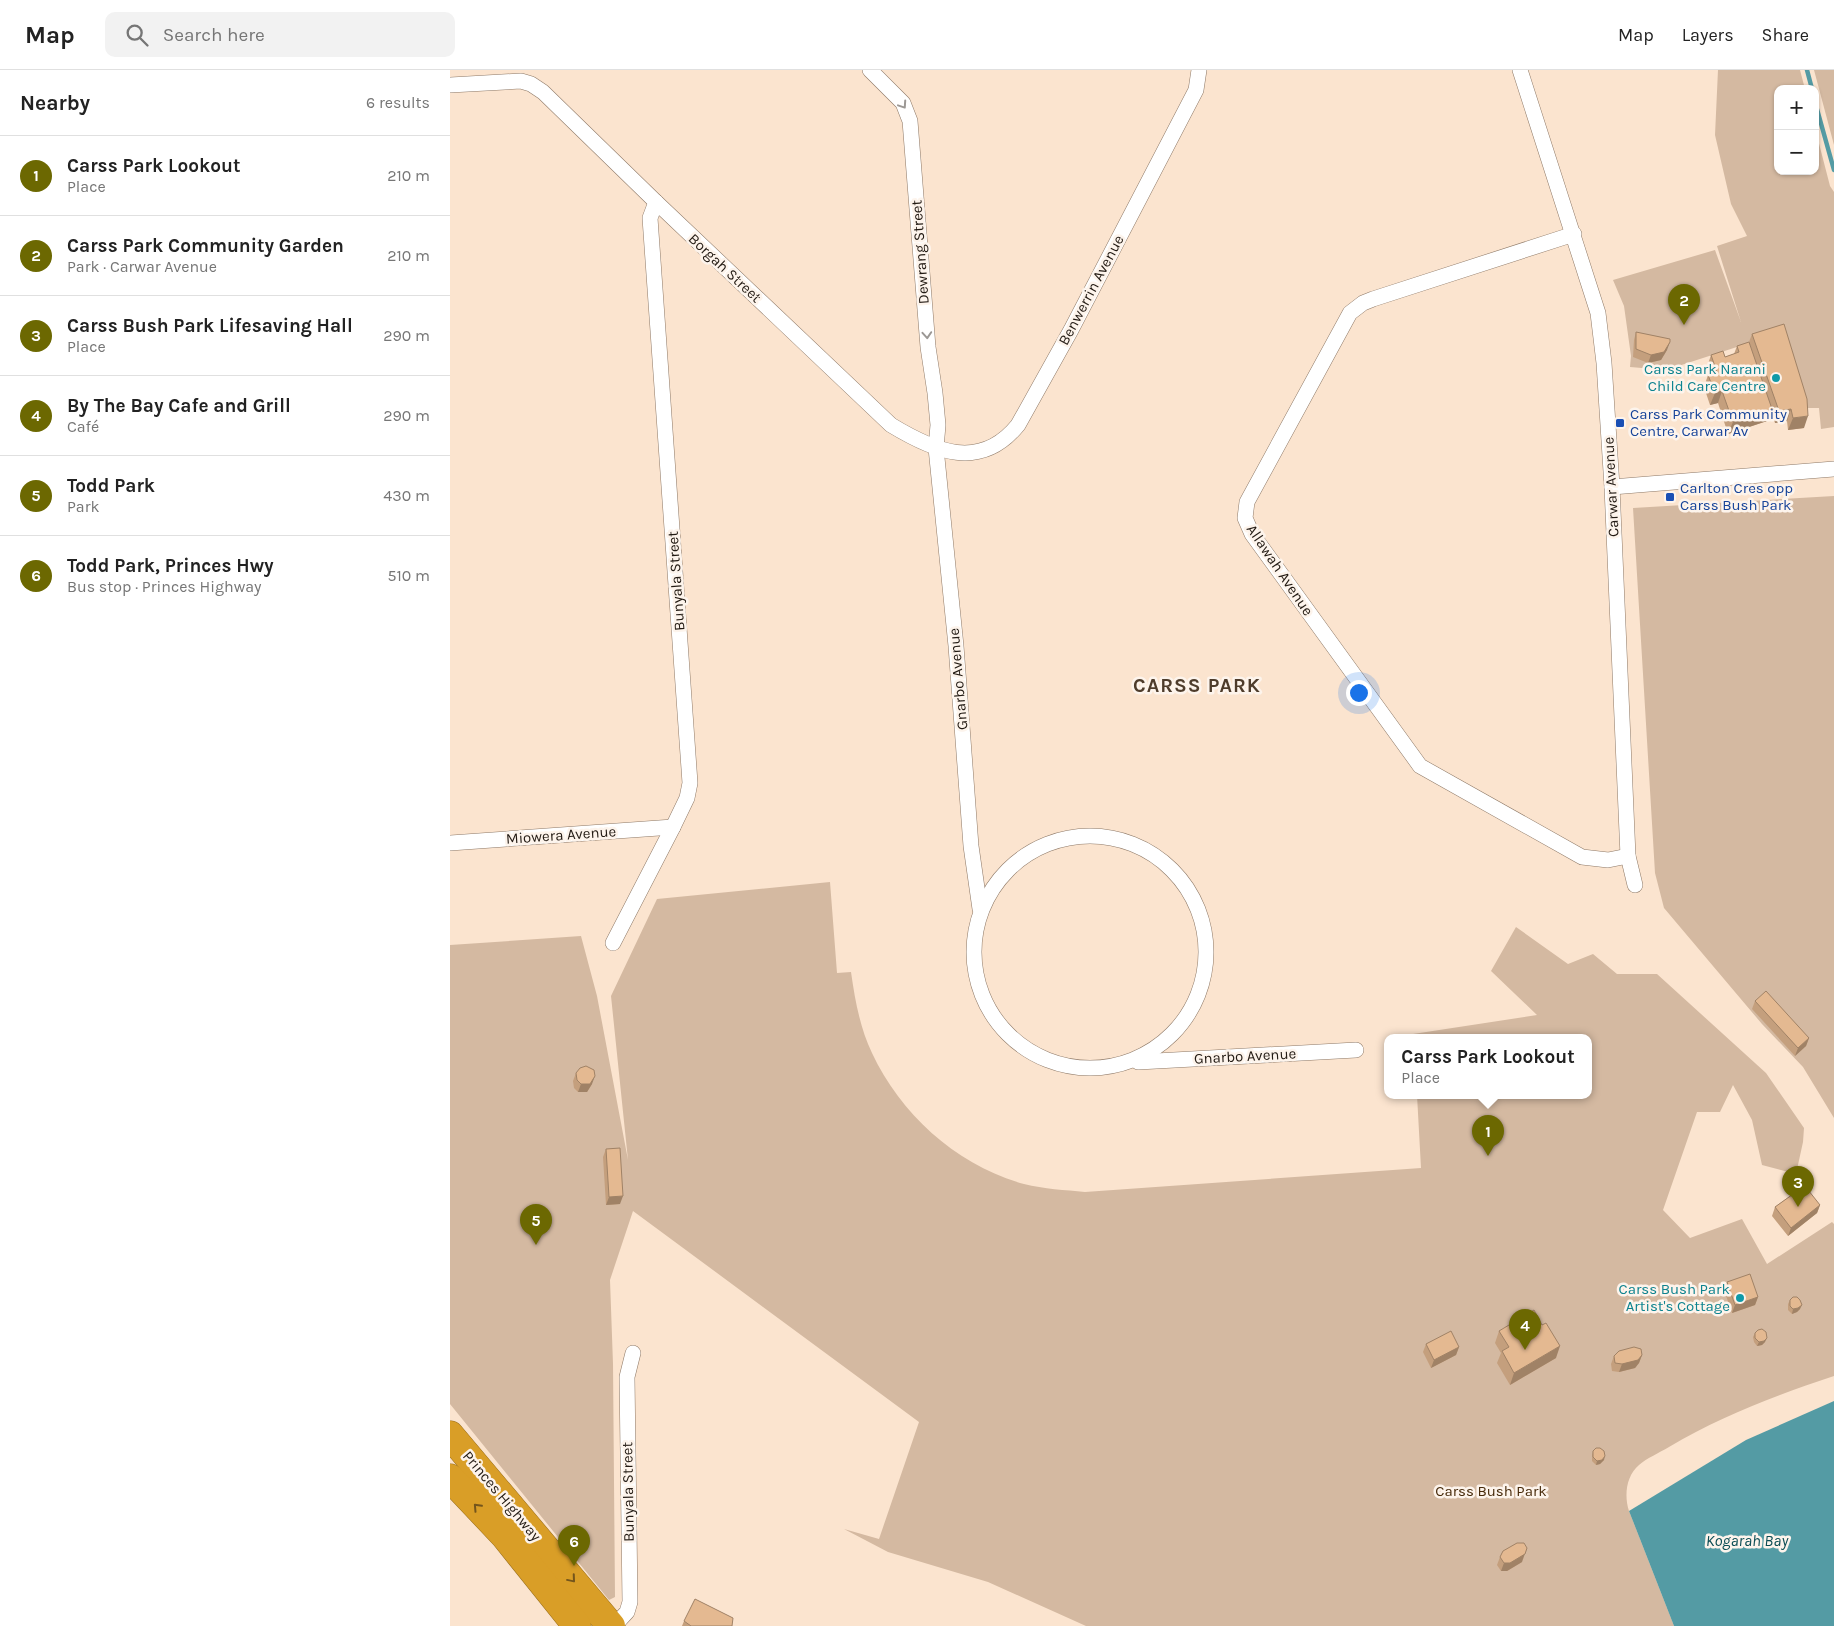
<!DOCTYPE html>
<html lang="en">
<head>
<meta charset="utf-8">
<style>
  body { margin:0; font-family:Karla,sans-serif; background:#f2f2f2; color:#222 }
  .controls { position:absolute; right:15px; top:15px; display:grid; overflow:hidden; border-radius:10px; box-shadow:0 1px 4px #0004 }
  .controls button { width:45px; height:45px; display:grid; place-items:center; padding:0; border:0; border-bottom:1px solid #e0e0e0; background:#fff; color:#222; font:25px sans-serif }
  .you { position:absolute; left:908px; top:622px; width:18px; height:18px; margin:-12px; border:4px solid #fff; border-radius:50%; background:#1a73e8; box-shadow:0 0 0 8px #1a73e833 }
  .badge { display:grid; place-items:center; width:32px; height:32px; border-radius:50%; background:#6c6801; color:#fff; font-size:16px; font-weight:700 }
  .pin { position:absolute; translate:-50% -41px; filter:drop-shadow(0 1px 2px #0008) }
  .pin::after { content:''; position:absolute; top:26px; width:18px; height:15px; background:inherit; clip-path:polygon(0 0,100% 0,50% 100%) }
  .popup { position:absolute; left:934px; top:964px; width:208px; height:65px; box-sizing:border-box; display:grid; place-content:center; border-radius:10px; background:#fff; filter:drop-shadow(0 1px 4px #0005); font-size:16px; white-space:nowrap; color:#767676 }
  .popup b { font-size:19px; color:#222 }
  .popup::after { content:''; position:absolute; left:50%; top:100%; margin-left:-10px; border:10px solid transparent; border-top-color:#fff }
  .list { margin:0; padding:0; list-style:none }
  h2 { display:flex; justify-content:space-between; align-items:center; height:65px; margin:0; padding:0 20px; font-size:21px }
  h2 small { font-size:16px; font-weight:400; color:#767676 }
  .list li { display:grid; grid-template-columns:32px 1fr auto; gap:15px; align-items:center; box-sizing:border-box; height:80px; padding:0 20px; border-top:1px solid #e0e0e0 }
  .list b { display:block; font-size:19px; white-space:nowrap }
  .list p { margin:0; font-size:16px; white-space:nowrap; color:#767676 }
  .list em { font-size:16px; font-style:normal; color:#767676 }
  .icon { flex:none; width:28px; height:28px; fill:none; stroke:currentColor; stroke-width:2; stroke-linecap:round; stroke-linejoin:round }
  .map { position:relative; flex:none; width:1384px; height:1556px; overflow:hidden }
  header { display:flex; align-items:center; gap:30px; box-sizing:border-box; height:70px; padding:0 25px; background:#fff; border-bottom:1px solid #e0e0e0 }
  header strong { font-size:24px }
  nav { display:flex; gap:28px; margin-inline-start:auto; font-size:18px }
  .search { width:350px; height:45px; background:#f2f2f2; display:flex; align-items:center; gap:12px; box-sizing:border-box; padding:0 18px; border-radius:10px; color:#767676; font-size:19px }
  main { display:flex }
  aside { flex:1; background:#fff }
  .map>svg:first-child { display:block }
</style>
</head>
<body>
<header>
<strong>Map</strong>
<div class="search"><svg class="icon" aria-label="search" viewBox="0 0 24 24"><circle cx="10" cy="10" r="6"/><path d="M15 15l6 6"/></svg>Search here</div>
<nav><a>Map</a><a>Layers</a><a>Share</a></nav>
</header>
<main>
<aside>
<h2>Nearby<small>6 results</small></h2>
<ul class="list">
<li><span class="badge">1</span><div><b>Carss Park Lookout</b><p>Place</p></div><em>210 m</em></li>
<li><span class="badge">2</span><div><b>Carss Park Community Garden</b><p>Park · Carwar Avenue</p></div><em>210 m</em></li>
<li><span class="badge">3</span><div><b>Carss Bush Park Lifesaving Hall</b><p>Place</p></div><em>290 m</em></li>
<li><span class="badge">4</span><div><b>By The Bay Cafe and Grill</b><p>Café</p></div><em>290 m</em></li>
<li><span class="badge">5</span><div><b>Todd Park</b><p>Park</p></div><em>430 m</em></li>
<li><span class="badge">6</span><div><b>Todd Park, Princes Hwy</b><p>Bus stop · Princes Highway</p></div><em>510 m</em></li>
</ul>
</aside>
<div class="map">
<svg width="1384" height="1556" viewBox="0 0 1384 1556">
  <rect width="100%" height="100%" fill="#fbe4cf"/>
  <!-- green -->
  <g fill="#d4b9a1">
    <polygon points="1268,0 1350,0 1355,19 1328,19 1328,101 1365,101 1365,58 1380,116 1384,122 1384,357 1371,359 1369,338 1357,338 1333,262 1216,300 1180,297 1181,286 1174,236 1163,210 1265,180 1291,252 1267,176 1297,166 1281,134 1265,65"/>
    <polygon points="1364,0 1384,0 1384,75"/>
    <polygon points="1384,426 1384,1048 1353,997 1312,954 1214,838 1205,803 1183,438"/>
    <path d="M380,812L387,903L401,902C405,930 410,958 422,983C451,1045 508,1096 574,1114C594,1119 615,1120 635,1122L971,1098L967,1025H1138V967H963V964L1087,945L1041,901L1066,857L1118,894L1143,884L1167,904H1207L1316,1003L1354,1058L1353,1072L1346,1104L1312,1095L1302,1050L1283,1015L1270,1042H1247L1213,1140L1240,1168L1292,1149L1317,1194L1382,1152L1384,1154V1306C1327,1325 1271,1346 1219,1377C1209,1383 1197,1388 1189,1395C1176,1406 1174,1426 1179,1441L1224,1556H636L538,1512L438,1482L394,1459L429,1469L469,1352L183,1141L160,1210L163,1294L165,1527L159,1530L0,1334V875L131,866L147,926L178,1090L161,926L207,829Z"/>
  </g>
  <!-- water -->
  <polygon fill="#549ba4" points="1384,1331 1384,1556 1224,1556 1179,1441 1296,1370"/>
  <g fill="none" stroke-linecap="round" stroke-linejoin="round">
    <!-- stream -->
    <g stroke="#549ba4" stroke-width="4.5">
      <polyline points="1357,0 1362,19"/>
      <polyline points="1365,32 1384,100"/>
    </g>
    <defs>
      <g id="street">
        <polyline points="420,0 453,33 460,51 478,277 485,323 488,355 486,378 506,576 521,776 530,839"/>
        <polyline points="1070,0 1148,243 1154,293 1162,417 1178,786 1185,815"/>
        <path d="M0,15L71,11L81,14L93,22L206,132L441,355C484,381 530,402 568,355L621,260L746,20L749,0"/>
        <polyline points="1124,164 923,229 913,233 900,243 797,432 795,448 802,464 970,696 1132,787 1158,790 1178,786"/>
        <polyline points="1162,417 1384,399"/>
        <circle cx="640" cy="882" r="116"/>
        <polyline points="0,773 223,757"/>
        <polyline points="163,873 223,757 237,728 240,713 200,148 206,132"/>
        <polyline points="688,992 906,980"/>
        <polyline points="164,1556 177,1542 180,1532 177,1307 183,1283"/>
      </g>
      <g id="highway">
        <polyline points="0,1365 161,1556"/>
        <polyline points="0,1408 54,1465 127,1556"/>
      </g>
    </defs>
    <!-- street casing -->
    <use href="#street" stroke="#8e7967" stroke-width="16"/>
    <!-- highway casing -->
    <use href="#highway" stroke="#997020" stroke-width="29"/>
    <!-- street -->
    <use href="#street" stroke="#fff" stroke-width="15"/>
    <!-- highway -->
    <use href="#highway" stroke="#d99e27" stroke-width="28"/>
  </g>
  <!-- wall -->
  <g fill="#c49f7d">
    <polygon points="1186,262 1217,280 1211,290 1198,293 1183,287 1184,270"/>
    <polygon points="1302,264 1354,358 1338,360 1337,351 1325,353 1321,342 1317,351 1278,364 1268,333 1260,335 1254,317 1258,305 1259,304 1257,297 1261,285 1275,287 1284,284 1287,276 1299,272"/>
    <polygon points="1305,931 1359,968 1356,976 1345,986 1302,939"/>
    <polygon points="126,1003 142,1014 137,1022 128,1022 124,1018 123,1011"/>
    <polygon points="156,1079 170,1134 156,1135 153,1087"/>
    <polygon points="1343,1117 1370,1135 1367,1143 1338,1166 1322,1146 1325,1137 1340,1126 1340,1125"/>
    <polygon points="1277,1212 1308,1227 1305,1235 1282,1243 1274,1220"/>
    <polygon points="1340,1230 1350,1239 1347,1242 1342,1244 1338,1240 1338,1234"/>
    <polygon points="1049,1261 1106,1288 1060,1315 1047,1293 1051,1283 1045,1273"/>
    <polygon points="1305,1263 1315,1272 1312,1275 1307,1276 1304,1272 1303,1267"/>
    <polygon points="976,1274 1009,1277 1006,1285 981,1298 973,1282"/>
    <polygon points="1192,1285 1189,1293 1185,1298 1169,1302 1162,1301 1161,1294 1164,1286"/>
    <polygon points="1143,1381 1154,1390 1150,1394 1146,1395 1142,1391 1142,1385"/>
    <polygon points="1050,1487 1072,1492 1057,1501 1051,1501 1047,1495"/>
    <polygon points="234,1551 282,1556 232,1556"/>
  </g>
  <!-- shaded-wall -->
  <g fill="#a08266">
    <polygon points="1220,272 1217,280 1211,290 1198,293 1201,285"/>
    <polygon points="1272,321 1268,333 1260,335 1265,323"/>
    <polygon points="1322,339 1317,351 1278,364 1283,352"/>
    <polygon points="1341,339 1337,351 1325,353 1329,341"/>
    <polygon points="1358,346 1354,358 1338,360 1343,348"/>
    <polygon points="1359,968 1356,976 1345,986 1348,978"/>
    <polygon points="145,1006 142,1014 137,1022 128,1022 131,1014"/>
    <polygon points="173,1126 170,1134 156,1135 159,1127"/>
    <polygon points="1370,1135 1367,1143 1338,1166 1341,1158"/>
    <polygon points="1308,1227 1305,1235 1282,1243 1285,1235"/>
    <polygon points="1352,1235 1350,1239 1347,1242 1342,1244 1343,1239"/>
    <polygon points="1317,1268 1315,1272 1312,1275 1307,1276 1309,1272"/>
    <polygon points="1110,1276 1106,1288 1060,1315 1064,1303"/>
    <polygon points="1009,1277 1006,1285 981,1298 984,1290"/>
    <polygon points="1192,1285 1189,1293 1185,1298 1169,1302 1172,1294"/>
    <polygon points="1155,1386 1154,1390 1150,1394 1146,1395 1147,1391"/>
    <polygon points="1077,1478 1072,1492 1057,1501 1051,1501 1054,1493"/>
  </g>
  <!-- building -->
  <g fill="#e4b991" stroke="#a08266">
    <polygon points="1334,254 1357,329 1358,346 1343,348 1341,339 1329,341 1302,264"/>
    <polygon points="1186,262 1220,269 1220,272 1214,282 1201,285 1186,279"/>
    <polygon points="1299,272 1322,339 1283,352 1272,321 1265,323 1258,305 1267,302 1261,285 1273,281 1275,287 1289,282 1287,276"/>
    <polygon points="1316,921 1359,968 1348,978 1305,931"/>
    <polygon points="136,996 144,1000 145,1006 140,1014 131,1014 127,1010 126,1003 130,998"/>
    <polygon points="170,1078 173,1126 159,1127 156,1079"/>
    <polygon points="1351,1111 1370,1135 1341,1158 1325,1137 1346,1122 1343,1117"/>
    <polygon points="1300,1204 1308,1227 1285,1235 1277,1212"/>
    <polygon points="1343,1227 1347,1227 1350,1230 1352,1235 1348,1238 1343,1239 1340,1236 1340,1230"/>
    <polygon points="1084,1240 1092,1255 1096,1253 1110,1276 1064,1303 1052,1281 1059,1277 1049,1261"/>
    <polygon points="1312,1259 1316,1262 1317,1268 1314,1271 1309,1272 1305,1268 1305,1263 1308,1260"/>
    <polygon points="1001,1261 1009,1277 984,1290 976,1274"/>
    <polygon points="1184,1277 1191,1279 1192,1285 1188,1290 1172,1294 1165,1293 1164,1286 1169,1281"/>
    <polygon points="1146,1378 1150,1378 1154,1381 1155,1386 1152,1390 1147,1391 1143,1387 1143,1381"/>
    <polygon points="1067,1473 1074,1473 1077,1478 1075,1484 1060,1493 1054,1493 1050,1487 1053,1481"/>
    <polygon points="245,1529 283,1548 282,1556 241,1556 234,1551"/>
  </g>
  <!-- one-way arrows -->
  <defs><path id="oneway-chevron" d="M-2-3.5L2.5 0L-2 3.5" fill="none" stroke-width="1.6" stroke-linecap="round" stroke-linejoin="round" transform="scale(1.25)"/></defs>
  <g stroke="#9c9895">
    <use href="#oneway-chevron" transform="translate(453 35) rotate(56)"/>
    <use href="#oneway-chevron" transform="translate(477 265) rotate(86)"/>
  </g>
  <g stroke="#74551c">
    <use href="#oneway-chevron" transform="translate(27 1437) rotate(-133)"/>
    <use href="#oneway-chevron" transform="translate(122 1509) rotate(50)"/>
  </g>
  <!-- markers -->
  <g fill="#0f9aa8" stroke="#fdf4ec" stroke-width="2">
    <circle cx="1326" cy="308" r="5"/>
    <circle cx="1290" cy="1228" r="5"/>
  </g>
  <g fill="#1a4fb4" stroke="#fdf4ec" stroke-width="2">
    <rect x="1165" y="348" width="10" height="10" rx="2.5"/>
    <rect x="1215" y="422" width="10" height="10" rx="2.5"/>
  </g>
  <g text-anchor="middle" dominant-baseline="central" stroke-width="5" stroke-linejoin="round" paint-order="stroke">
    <!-- street labels -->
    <g font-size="15" fill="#221a13" stroke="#fdf4ec">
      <text transform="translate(470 182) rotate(-94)">Dewrang Street</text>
      <text transform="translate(275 198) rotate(43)">Borgah Street</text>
      <text transform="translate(641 220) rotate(-62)">Benwerrin Avenue</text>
      <text transform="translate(1161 417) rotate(-93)">Carwar Avenue</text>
      <text transform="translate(830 500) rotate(56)">Allawah Avenue</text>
      <text transform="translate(226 511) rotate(-94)">Bunyala Street</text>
      <text transform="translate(508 609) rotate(-95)">Gnarbo Avenue</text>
      <text transform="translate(111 765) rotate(-4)">Miowera Avenue</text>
      <text transform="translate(795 986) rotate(-3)">Gnarbo Avenue</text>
      <text transform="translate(178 1422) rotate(-91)">Bunyala Street</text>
      <text transform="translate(52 1426) rotate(50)">Princes Highway</text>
    </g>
    <!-- culture labels -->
    <g font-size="15" fill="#0d838f" stroke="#fdf4ec" text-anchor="end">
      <text x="1316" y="299">Carss Park Narani<tspan x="1316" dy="17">Child Care Centre</tspan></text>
      <text x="1280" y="1219">Carss Bush Park<tspan x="1280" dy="17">Artist's Cottage</tspan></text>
    </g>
    <!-- transit labels -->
    <g font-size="15" fill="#164399" stroke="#fdf4ec" text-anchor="start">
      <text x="1180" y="344">Carss Park Community<tspan x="1180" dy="17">Centre, Carwar Av</tspan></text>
      <text x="1230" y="418">Carlton Cres opp<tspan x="1230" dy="17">Carss Bush Park</tspan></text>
    </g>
    <!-- park labels -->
    <g font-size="15" fill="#472a0a" stroke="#fdf4ec">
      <text x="1041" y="1421">Carss Bush Park</text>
    </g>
    <!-- water labels -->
    <g font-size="16" font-style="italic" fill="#0c4d55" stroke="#fdf4ec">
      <text x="1297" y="1470">Kogarah Bay</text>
    </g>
    <!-- district labels -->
    <g font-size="20" font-weight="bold" letter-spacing="1" fill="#4e3c2b" stroke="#fdf4ec">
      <text x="747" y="615">CARSS PARK</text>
    </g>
  </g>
</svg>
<div class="controls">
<button>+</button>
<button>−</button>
</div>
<div class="you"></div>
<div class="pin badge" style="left:1038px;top:1086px">1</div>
<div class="popup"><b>Carss Park Lookout</b>Place</div>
<div class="pin badge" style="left:1234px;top:255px">2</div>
<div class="pin badge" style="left:1348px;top:1137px">3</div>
<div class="pin badge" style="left:1075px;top:1280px">4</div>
<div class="pin badge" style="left:86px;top:1175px">5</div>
<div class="pin badge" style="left:124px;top:1496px">6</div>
</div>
</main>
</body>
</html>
